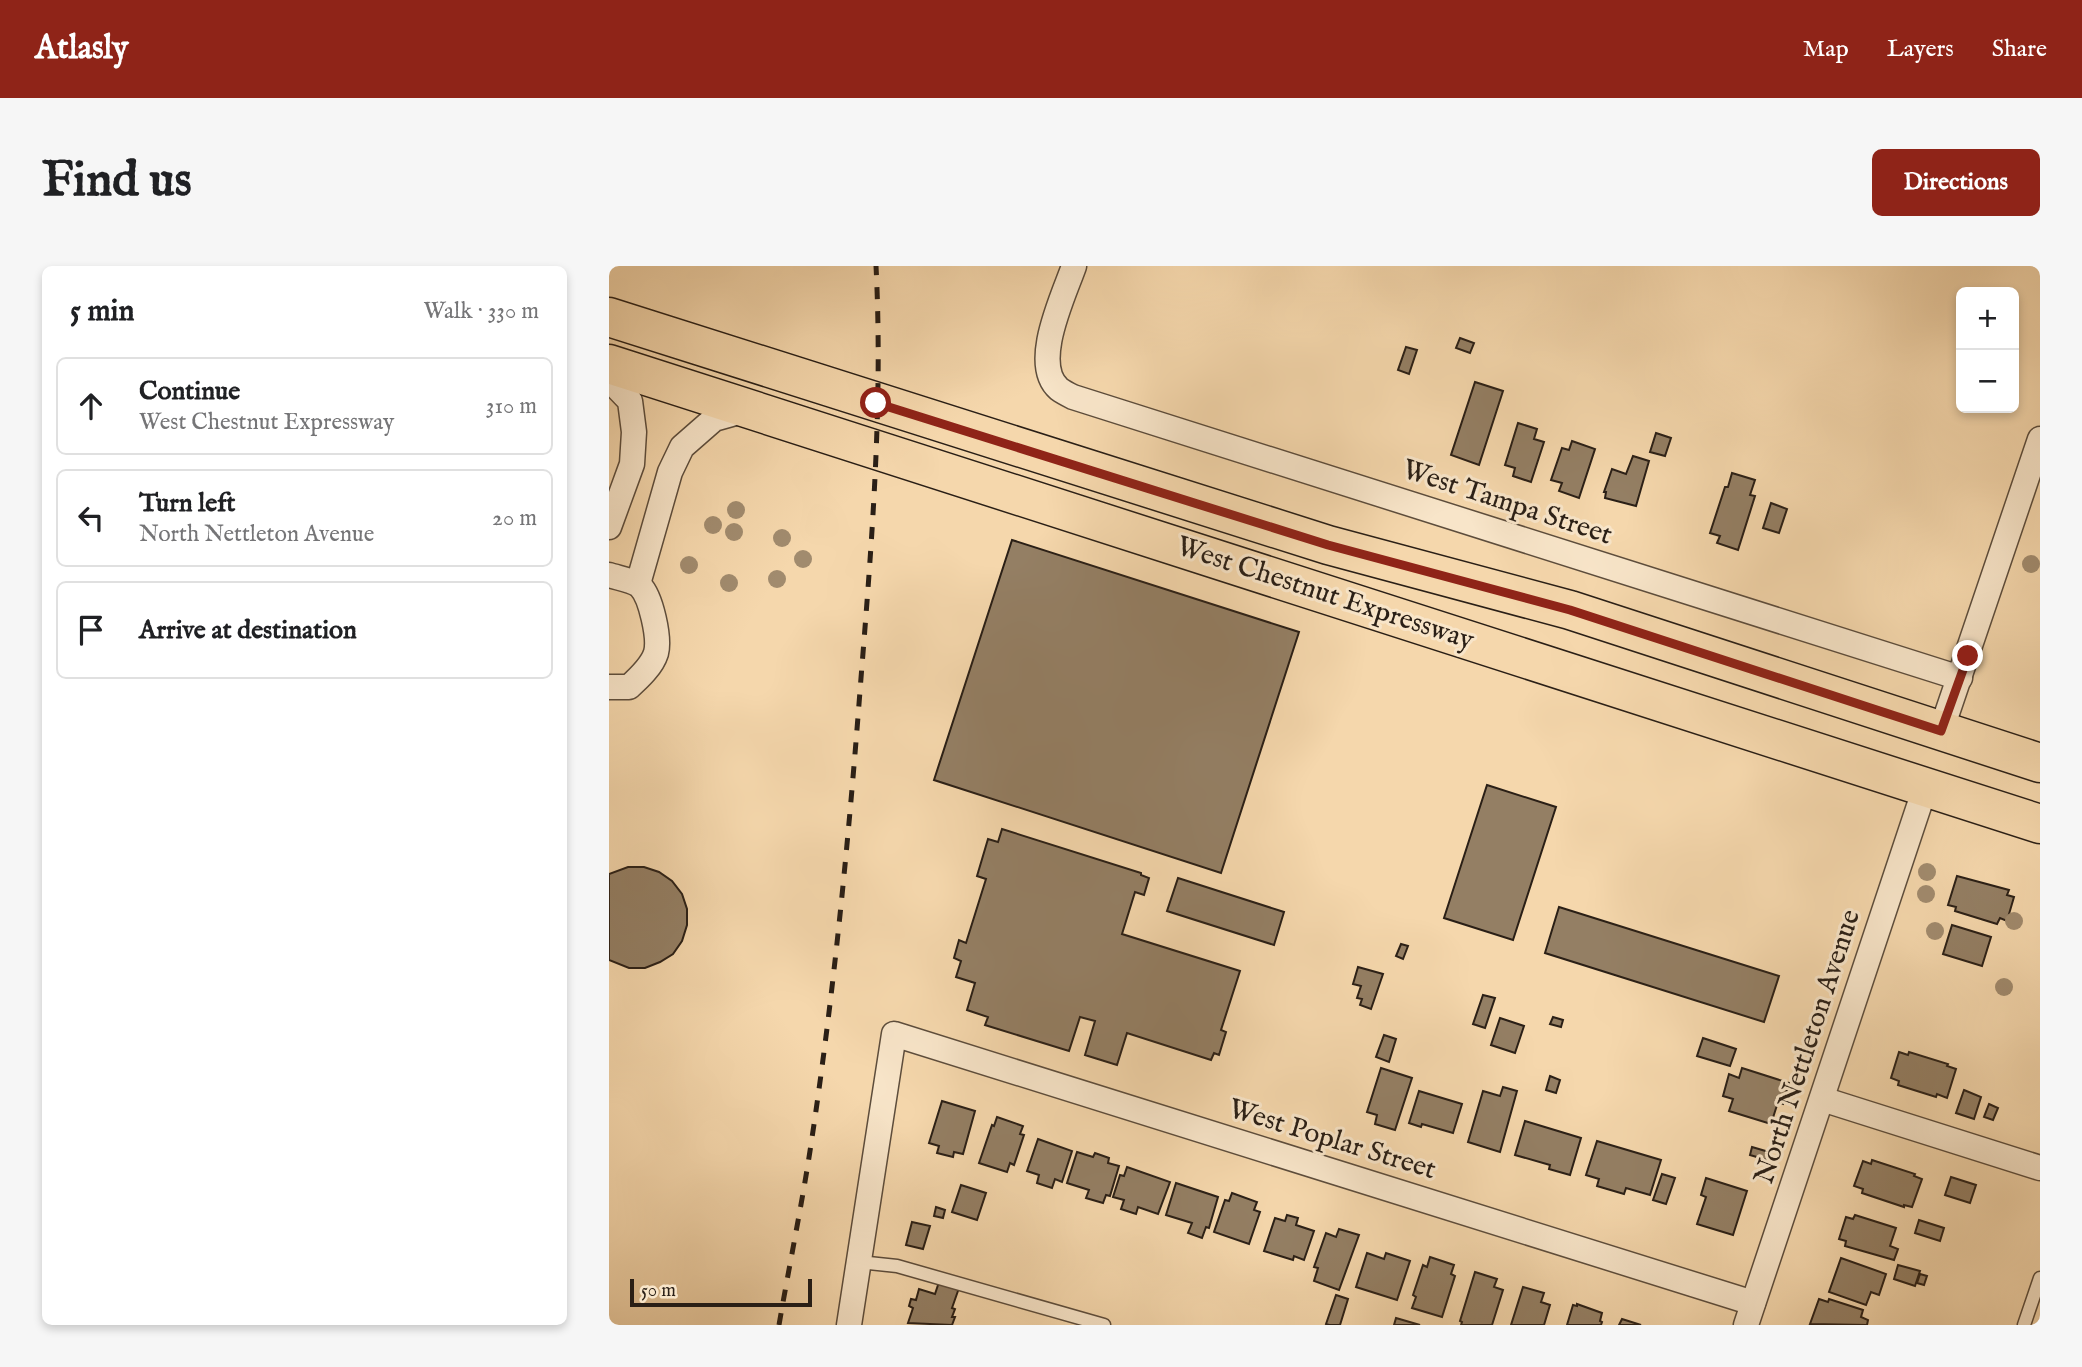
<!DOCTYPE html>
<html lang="en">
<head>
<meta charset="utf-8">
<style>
  body { margin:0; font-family:"IM FELL English",serif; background:#f6f6f6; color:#202124 }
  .controls { position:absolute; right:21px; top:21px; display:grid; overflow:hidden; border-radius:10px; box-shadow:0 4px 10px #0003 }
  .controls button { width:63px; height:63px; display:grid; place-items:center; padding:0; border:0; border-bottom:2px solid #e0e0e0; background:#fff; color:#202124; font:35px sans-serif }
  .scale { position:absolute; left:21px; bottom:18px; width:182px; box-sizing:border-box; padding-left:7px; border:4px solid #2a1f16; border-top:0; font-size:19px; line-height:24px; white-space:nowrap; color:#2a1f16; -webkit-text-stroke:5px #f8e5c9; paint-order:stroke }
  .stop { position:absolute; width:21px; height:21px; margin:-16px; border:5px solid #8f2418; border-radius:50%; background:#fff }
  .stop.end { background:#8f2418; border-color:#fff; box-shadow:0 2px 7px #0008 }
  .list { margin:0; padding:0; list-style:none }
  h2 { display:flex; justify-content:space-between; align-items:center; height:91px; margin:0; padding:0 28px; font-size:30px }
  h2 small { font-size:23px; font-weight:400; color:#757577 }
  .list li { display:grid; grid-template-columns:46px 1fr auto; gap:21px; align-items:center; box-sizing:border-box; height:98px; margin:0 14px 14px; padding:0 14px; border:2px solid #e0e0e0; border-radius:10px }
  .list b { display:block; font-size:26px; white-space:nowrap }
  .list p { margin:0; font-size:23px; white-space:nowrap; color:#757577 }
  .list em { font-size:23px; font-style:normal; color:#757577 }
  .icon { flex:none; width:38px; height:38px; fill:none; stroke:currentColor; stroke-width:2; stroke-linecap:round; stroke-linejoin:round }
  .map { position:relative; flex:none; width:1431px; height:1059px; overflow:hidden; border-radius:10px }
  header { display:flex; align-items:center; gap:42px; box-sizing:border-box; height:98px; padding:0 35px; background:#8f2418; color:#fff }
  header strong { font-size:33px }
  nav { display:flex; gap:38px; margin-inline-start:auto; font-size:24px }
  .intro { display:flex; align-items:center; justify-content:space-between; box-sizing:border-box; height:168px; padding:0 42px }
  h1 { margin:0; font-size:49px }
  .button { padding:18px 32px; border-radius:10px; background:#8f2418; color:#fff; font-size:24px; font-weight:700 }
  main { display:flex; gap:42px; padding:0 42px }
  aside { flex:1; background:#fff; border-radius:10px; box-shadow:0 4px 10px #0003 }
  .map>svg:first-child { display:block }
</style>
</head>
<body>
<header>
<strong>Atlasly</strong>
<nav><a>Map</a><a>Layers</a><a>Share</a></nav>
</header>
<div class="intro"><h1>Find us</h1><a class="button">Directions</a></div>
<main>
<aside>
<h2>5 min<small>Walk · 330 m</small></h2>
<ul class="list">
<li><svg class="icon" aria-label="ahead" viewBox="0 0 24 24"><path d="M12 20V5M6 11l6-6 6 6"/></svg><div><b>Continue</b><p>West Chestnut Expressway</p></div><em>310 m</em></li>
<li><svg class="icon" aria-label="left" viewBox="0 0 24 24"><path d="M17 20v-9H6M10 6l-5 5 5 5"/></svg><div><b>Turn left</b><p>North Nettleton Avenue</p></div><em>20 m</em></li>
<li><svg class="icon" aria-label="arrive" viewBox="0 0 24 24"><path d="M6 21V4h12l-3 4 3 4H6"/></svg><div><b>Arrive at destination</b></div></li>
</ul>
</aside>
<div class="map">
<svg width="1431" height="1059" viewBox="0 0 1431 1059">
  <rect width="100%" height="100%" fill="#f5d7ac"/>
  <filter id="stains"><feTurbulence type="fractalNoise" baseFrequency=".00286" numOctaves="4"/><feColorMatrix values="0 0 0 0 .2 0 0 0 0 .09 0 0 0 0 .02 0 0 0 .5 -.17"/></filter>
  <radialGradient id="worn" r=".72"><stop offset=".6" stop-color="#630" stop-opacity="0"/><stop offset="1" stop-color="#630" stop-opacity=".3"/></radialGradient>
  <!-- building -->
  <g fill="#947f64" stroke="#2a1f16" stroke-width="2">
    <polygon points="851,72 865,77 861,87 847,82"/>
    <polygon points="797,81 808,84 800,108 789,104"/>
    <polygon points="866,116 894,125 870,199 842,189"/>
    <polygon points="909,157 928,163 925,173 935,176 922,216 904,210 906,202 896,199"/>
    <polygon points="1047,167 1062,172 1056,190 1041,186"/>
    <polygon points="963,175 986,183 970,232 950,225 953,217 942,214 953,182 960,184"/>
    <polygon points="1024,190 1040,195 1027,240 996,232 997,226 995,226 1003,203 1017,208"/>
    <polygon points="1123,207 1146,214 1141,229 1146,230 1129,284 1108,277 1111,270 1101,267 1116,221 1119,221"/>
    <polygon points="1162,237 1178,243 1170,267 1154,262"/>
    <polygon points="403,274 690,366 612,607 325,514"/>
    <polygon points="878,519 947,541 904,674 835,652"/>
    <polygon points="393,563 532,607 532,609 540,612 535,629 526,626 513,668 631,705 612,764 617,766 610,789 605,787 602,794 518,767 508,799 476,789 486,755 471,751 460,785 376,759 379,751 358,744 366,717 347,711 352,695 345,692 350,674 357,677 377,613 368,610 379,573 389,576"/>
    <polygon points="19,601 35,601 50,606 63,615 73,628 78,643 78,659 73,675 64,688 51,696 36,702 20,702 0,694 0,608"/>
    <polygon points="1348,610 1400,624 1398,629 1405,631 1398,655 1391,652 1388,658 1346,645 1347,641 1339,639"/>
    <polygon points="569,612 675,646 665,679 558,645"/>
    <polygon points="950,641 1170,710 1155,756 936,687"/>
    <polygon points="1343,659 1382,671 1373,700 1334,688"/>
    <polygon points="792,678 799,680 794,693 787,690"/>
    <polygon points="749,701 774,708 762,743 751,739 753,733 748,732 752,720 744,718"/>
    <polygon points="874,729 886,732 876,762 864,758"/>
    <polygon points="944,751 954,754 952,761 941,758"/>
    <polygon points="891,752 915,760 906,787 882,779"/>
    <polygon points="775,769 787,773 780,796 767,791"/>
    <polygon points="1094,772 1127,783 1121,800 1088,790"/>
    <polygon points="1290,786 1299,789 1300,786 1339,798 1338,800 1347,803 1338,832 1328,828 1327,831 1289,819 1290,815 1282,812"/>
    <polygon points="772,802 803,812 786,864 766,858 768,849 758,846"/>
    <polygon points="1133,802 1180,817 1174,838 1169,836 1162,858 1120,845 1124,833 1114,830 1120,808 1130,812"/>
    <polygon points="941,810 951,814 947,827 937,824"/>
    <polygon points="894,821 908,825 891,886 859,876 874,825 891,830"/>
    <polygon points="1355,824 1372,831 1365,853 1347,847"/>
    <polygon points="810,825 853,838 844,867 813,858 812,861 800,857"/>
    <polygon points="333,835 366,845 354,888 345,886 344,891 328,887 330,880 320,877"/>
    <polygon points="1380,838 1389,842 1384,854 1375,851"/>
    <polygon points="388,851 414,860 411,868 415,869 405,899 401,897 398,906 370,897 383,859 385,860"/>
    <polygon points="916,855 972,872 961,909 940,903 941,899 906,889"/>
    <polygon points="429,873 463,885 453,916 446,913 443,922 428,917 430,909 418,905"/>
    <polygon points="988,875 1052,894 1041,929 1017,922 1015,928 988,920 990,913 977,909"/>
    <polygon points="1143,881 1160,886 1158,894 1141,889"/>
    <polygon points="468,886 484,891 486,887 500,892 499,897 510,900 501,930 497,929 494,937 477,932 480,924 458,917"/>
    <polygon points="1263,894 1306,908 1305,910 1313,913 1303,941 1295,939 1295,941 1253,927 1254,923 1245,920 1254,895 1262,898"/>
    <polygon points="518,901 561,916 549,948 529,941 527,948 512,943 515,934 504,931 511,909 515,910"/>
    <polygon points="1053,908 1066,912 1057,938 1044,934"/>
    <polygon points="1342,911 1367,919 1361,937 1336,929"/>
    <polygon points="1097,912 1138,925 1124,969 1088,958 1097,931 1092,929"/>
    <polygon points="567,917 609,931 600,962 597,961 593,972 579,967 583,957 557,949"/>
    <polygon points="352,919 377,927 368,954 343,946"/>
    <polygon points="623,927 648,936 645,944 651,946 640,978 605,966 616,934 620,935"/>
    <polygon points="327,941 336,944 334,952 325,950"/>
    <polygon points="678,949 689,952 687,959 705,965 695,994 685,990 684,994 655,985 666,952 676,955"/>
    <polygon points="1246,949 1287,962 1281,980 1289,983 1285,994 1236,980 1237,975 1230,973 1237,951 1244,953"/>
    <polygon points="1310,954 1335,962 1331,975 1306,967"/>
    <polygon points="303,956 321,960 314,983 297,979"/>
    <polygon points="730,963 750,969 730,1024 705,1015 709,1002 705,1001 717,967 727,971"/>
    <polygon points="758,987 775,993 777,987 801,995 788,1034 747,1021"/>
    <polygon points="821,991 845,999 842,1008 846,1010 833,1051 803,1042 807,1031 804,1029 814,999 818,1001"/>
    <polygon points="1232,992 1277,1008 1270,1029 1262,1026 1257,1039 1220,1026"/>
    <polygon points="1289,999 1311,1005 1306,1020 1285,1013"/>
    <polygon points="866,1006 888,1013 885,1021 894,1024 883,1059 852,1059 853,1056 851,1055"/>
    <polygon points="1311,1008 1318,1010 1315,1019 1308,1017"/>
    <polygon points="330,1016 350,1022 343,1042 346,1043 343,1051 346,1051 343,1059 299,1057 304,1042 300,1040 302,1033 307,1034 310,1023 326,1028"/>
    <polygon points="914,1021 935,1027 932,1036 941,1039 935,1059 902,1059"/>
    <polygon points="727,1029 739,1033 731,1059 720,1059 717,1058"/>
    <polygon points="1210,1033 1219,1036 1220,1033 1254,1044 1252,1051 1259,1054 1258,1059 1201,1058"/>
    <polygon points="968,1038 993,1047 991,1055 993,1056 992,1059 958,1059 964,1039 968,1040"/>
    <polygon points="787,1052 811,1059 785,1059"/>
    <polygon points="1013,1053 1032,1059 1010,1059"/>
  </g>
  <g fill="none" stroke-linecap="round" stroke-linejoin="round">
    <defs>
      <g id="lane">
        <polyline points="250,996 288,1000 495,1059"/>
        <polyline points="1415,1059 1431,1012"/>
      </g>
      <g id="street">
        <path d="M465,0C455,29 421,98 450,123C454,126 460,129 464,131L1351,412"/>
        <polyline points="0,113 21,135 25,166 23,198 0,261"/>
        <path d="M0,309C9,312 24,314 31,320C42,331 51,372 47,387C43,400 30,412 20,421H0"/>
        <polyline points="29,318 61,206 73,181 105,153 137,144"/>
        <polyline points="1332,465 1431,173"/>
        <polyline points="1213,833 1431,902"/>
        <polyline points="240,1059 285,768 1144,1037"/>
        <polyline points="1137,1059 1316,522"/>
      </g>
      <g id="primary">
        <polyline points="0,51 719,279 961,344 1431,497"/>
        <polyline points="0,98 1431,558"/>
      </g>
    </defs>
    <!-- lane casing -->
    <use href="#lane" stroke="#5d4d3c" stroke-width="15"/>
    <!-- street casing -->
    <use href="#street" stroke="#5d4d3c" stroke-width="27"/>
    <!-- primary casing -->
    <use href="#primary" stroke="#2a1f16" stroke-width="41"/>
    <!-- lane -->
    <use href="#lane" stroke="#f8e5c9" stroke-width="12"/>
    <!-- street -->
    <use href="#street" stroke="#f8e5c9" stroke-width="24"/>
    <!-- primary -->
    <use href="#primary" stroke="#f5d7ac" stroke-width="38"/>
    <!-- rail -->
    <path stroke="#2a1f16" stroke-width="5" stroke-dasharray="12 12" stroke-linecap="butt" d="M170,1059C180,1001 192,943 201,885C225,728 240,570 252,412C263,275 274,137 267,0"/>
  </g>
  <!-- trees -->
  <g fill="#a18b6e">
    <circle cx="127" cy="244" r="9"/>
    <circle cx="104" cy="259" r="9"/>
    <circle cx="125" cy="266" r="9"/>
    <circle cx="173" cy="272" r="9"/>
    <circle cx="194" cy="293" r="9"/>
    <circle cx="1422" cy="298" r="9"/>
    <circle cx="80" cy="299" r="9"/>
    <circle cx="168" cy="313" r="9"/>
    <circle cx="120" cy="317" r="9"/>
    <circle cx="1318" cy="606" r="9"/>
    <circle cx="1317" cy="628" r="9"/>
    <circle cx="1405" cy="655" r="9"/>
    <circle cx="1326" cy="665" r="9"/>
    <circle cx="1395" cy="721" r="9"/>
  </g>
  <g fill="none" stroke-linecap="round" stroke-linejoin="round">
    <!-- route -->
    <polyline stroke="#8f2418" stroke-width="9" points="267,137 719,279 961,344 1332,465 1359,390"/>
  </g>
  <g text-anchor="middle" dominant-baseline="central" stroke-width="6" stroke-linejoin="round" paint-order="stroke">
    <!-- street labels -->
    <g font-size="28" fill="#2a1f16" stroke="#f8e5c9">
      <text transform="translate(898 237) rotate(18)">West Tampa Street</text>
      <text transform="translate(716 328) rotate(18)">West Chestnut Expressway</text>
      <text transform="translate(1199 781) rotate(-72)">North Nettleton Avenue</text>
      <text transform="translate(723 874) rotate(17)">West Poplar Street</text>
    </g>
  </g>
  <rect width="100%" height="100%" filter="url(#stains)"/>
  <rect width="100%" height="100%" fill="url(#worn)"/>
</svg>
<div class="controls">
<button>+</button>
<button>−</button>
</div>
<div class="scale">50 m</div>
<div class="stop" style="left:267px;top:137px"></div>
<div class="stop end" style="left:1359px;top:390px"></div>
</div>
</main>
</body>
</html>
